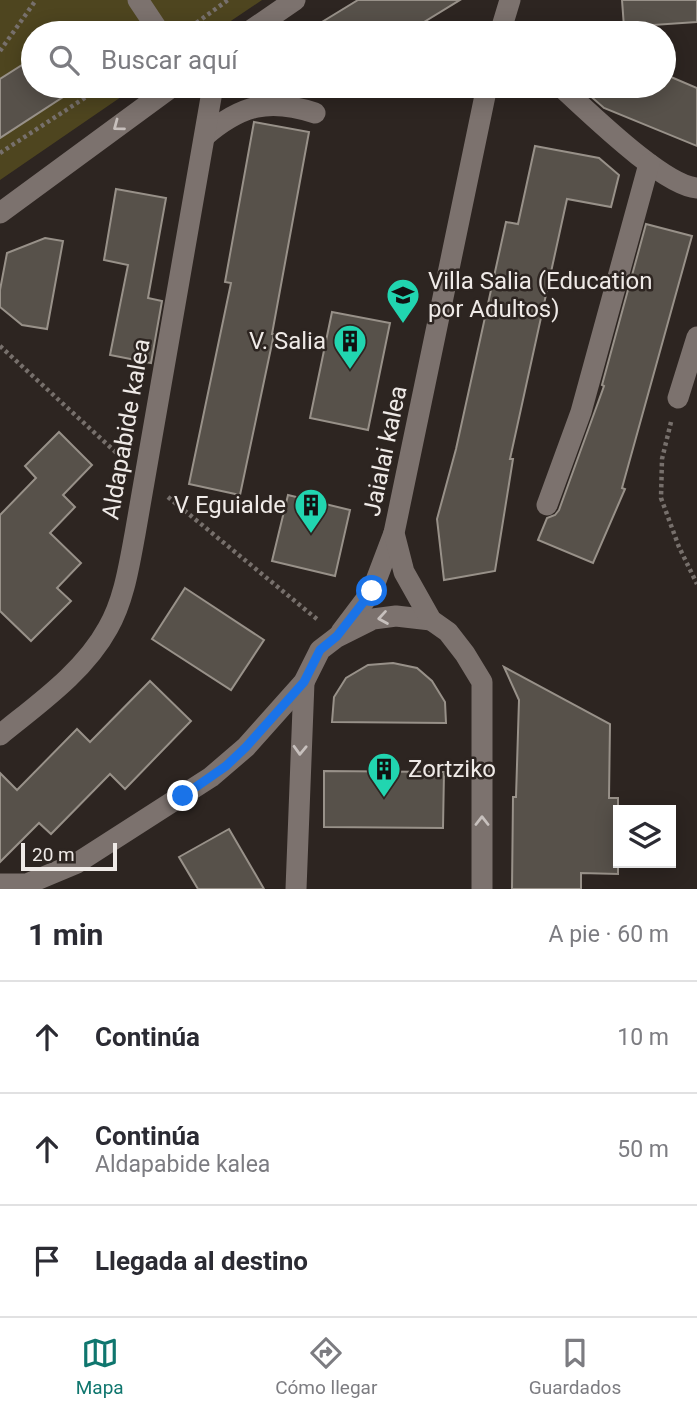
<!DOCTYPE html>
<html lang="es">
<head>
<meta charset="utf-8">
<style>
  body { margin:0; font-family:Roboto,sans-serif; background:#f7f7f7; color:#2b2b33 }
  .controls { position:absolute; right:21px; bottom:21px; display:grid; overflow:hidden; border-radius:0px; box-shadow:0 4px 18px #0003 }
  .controls button { width:63px; height:63px; display:grid; place-items:center; padding:0; border:0; border-bottom:2px solid #e1e1e2; background:#fff; color:#2b2b33; font:35px sans-serif }
  .scale { position:absolute; left:21px; bottom:18px; width:96px; box-sizing:border-box; padding-left:7px; border:4px solid #efeae7; border-top:0; font-size:19px; line-height:24px; white-space:nowrap; color:#efeae7; -webkit-text-stroke:5px #2d2521; paint-order:stroke }
  .stop { position:absolute; width:21px; height:21px; margin:-16px; border:5px solid #1a73e8; border-radius:50%; background:#fff }
  .stop.end { background:#1a73e8; border-color:#fff; box-shadow:0 2px 7px #0008 }
  .list { margin:0; padding:0; list-style:none }
  h2 { display:flex; justify-content:space-between; align-items:center; height:91px; margin:0; padding:0 28px; font-size:30px }
  h2 small { font-size:23px; font-weight:400; color:#7c7c81 }
  .list li { display:grid; grid-template-columns:46px 1fr auto; gap:21px; align-items:center; box-sizing:border-box; height:112px; padding:0 28px; border-top:2px solid #e1e1e2 }
  .list b { display:block; font-size:26px; white-space:nowrap }
  .list p { margin:0; font-size:23px; white-space:nowrap; color:#7c7c81 }
  .list em { font-size:23px; font-style:normal; color:#7c7c81 }
  .icon { flex:none; width:38px; height:38px; fill:none; stroke:currentColor; stroke-width:2; stroke-linecap:round; stroke-linejoin:round }
  .map { position:relative; flex:none; width:697px; height:889px; overflow:hidden }
  .search { position:absolute; background:#fff; box-shadow:0 4px 18px #0003; left:21px; right:21px; top:21px; height:77px; display:flex; align-items:center; gap:18px; box-sizing:border-box; padding:0 24px; border-radius:38px; color:#7c7c81; font-size:26px }
  .sheet { height:427px; background:#fff }
  nav { display:flex; justify-content:space-around; align-items:center; box-sizing:border-box; height:98px; border-top:2px solid #e1e1e2; background:#fff; font-size:19px; color:#7c7c81 }
  nav a { display:grid; justify-items:center; gap:4px }
  nav .on { color:#0f766e }
  .map>svg:first-child { display:block }
</style>
</head>
<body>
<div class="map">
<svg width="697" height="889" viewBox="0 0 697 889">
  <rect width="100%" height="100%" fill="#2d2521"/>
  <!-- green -->
  <polygon fill="#4e451f" points="0,0 262,0 213,33 33,33 33,86 137,86 0,180"/>
  <!-- building -->
  <g fill="#57514a" stroke="#989189" stroke-width="2">
    <polygon points="358,0 460,0 406,33 304,33"/>
    <polygon points="622,0 697,0 697,22 624,27"/>
    <polygon points="33,58 33,86 80,86 0,138 0,79"/>
    <polygon points="664,74 697,88 697,146 604,108 579,86 664,86"/>
    <polygon points="254,122 309,132 272,334 274,334 240,495 189,484 231,283 225,282"/>
    <polygon points="535,146 599,158 619,175 611,207 567,199 510,459 513,459 495,571 444,580 437,519 456,449 506,222 518,224"/>
    <polygon points="116,189 166,198 148,298 162,301 151,363 110,355 128,265 104,260"/>
    <polygon points="646,224 692,236 622,488 625,489 593,563 538,540 547,518 555,515 559,510 604,386 602,385"/>
    <polygon points="45,238 63,241 47,329 22,325 0,307 0,290 7,253"/>
    <polygon points="332,312 390,323 368,430 310,418"/>
    <polygon points="59,432 92,465 63,495 75,507 50,533 81,563 57,588 71,601 31,641 0,611 0,515 36,478 25,466"/>
    <polygon points="288,495 350,510 335,576 272,561"/>
    <polygon points="185,588 264,640 231,690 152,639"/>
    <polygon points="393,663 417,668 432,681 445,702 446,723 332,722 334,697 346,678 368,665"/>
    <polygon points="504,667 610,724 609,798 618,798 618,874 581,873 581,889 512,889 513,797 516,797 519,700"/>
    <polygon points="150,681 191,721 125,789 110,774 51,834 39,823 0,862 0,773 17,790 77,729 90,742"/>
    <polygon points="324,771 444,772 443,828 324,827"/>
    <polygon points="229,829 264,889 198,889 179,857"/>
  </g>
  <g fill="none" stroke-linecap="round" stroke-linejoin="round">
    <!-- path -->
    <g stroke="#77706c" stroke-width="4.5" stroke-dasharray="3.5 3.5" stroke-linecap="butt">
      <polyline points="185,31 228,0"/>
      <polyline points="0,51 36,0"/>
      <polyline points="0,153 103,86"/>
      <polyline points="0,346 121,457"/>
      <polyline points="671,422 662,459 661,498 679,547 697,584"/>
      <polyline points="168,497 318,620"/>
    </g>
    <!-- minor -->
    <g stroke="#7c726e" stroke-width="21">
      <polyline points="138,0 160,33"/>
      <polyline points="247,33 295,0"/>
      <polyline points="500,33 510,0"/>
      <path d="M560,86C588,111 662,185 697,188"/>
      <path d="M205,136C241,105 269,98 315,113"/>
      <polyline points="0,213 173,86"/>
      <polyline points="678,398 697,337"/>
      <polyline points="547,505 581,412 649,164"/>
      <polyline points="341,632 372,591 394,533"/>
      <path d="M0,735C38,704 84,672 108,628C124,600 129,566 135,534L213,86"/>
      <polyline points="0,884 27,884 77,863 211,777 246,747 304,682 320,650 337,637 373,619 396,616 431,620"/>
      <polyline points="296,889 304,682"/>
      <polyline points="482,889 482,682 465,654 448,632 431,620 404,572 394,533 487,86"/>
    </g>
  </g>
  <!-- one-way arrows -->
  <defs><path id="oneway-chevron" d="M-2-3.5L2.5 0L-2 3.5" fill="none" stroke-width="1.6" stroke-linecap="round" stroke-linejoin="round" transform="scale(1.75)"/></defs>
  <g stroke="#c7c0bd">
    <use href="#oneway-chevron" transform="translate(118 126) rotate(143)"/>
    <use href="#oneway-chevron" transform="translate(383 618) rotate(171)"/>
    <use href="#oneway-chevron" transform="translate(300 750) rotate(92)"/>
    <use href="#oneway-chevron" transform="translate(482 821) rotate(-90)"/>
  </g>
  <g fill="none" stroke-linecap="round" stroke-linejoin="round">
    <!-- route -->
    <polyline stroke="#1a73e8" stroke-width="9" points="183,796 226,766 246,747 304,682 320,650 337,636 372,591"/>
  </g>
  <!-- icons -->
  <defs>
    <symbol id="university-pin" viewBox="-11 -11 22 30"><path d="M0 17L-7.5 6A9.5 9.5 0 1 1 7.5 6Z" fill="#21d5b0" stroke="#2d2521"/><path d="M0-5L7-2L0 1L-7-2ZM-4 1L0 2.5L4 1V4Q0 6-4 4Z" fill="#111"/></symbol>
    <symbol id="building-pin" viewBox="-11 -11 22 30"><path d="M0 17L-7.5 6A9.5 9.5 0 1 1 7.5 6Z" fill="#21d5b0" stroke="#2d2521"/><path d="M-4-6H4V6H1V3H-1V6H-4ZM-2.5-4.3h1.7v1.8h-1.7ZM.8-4.3h1.7v1.8H.8ZM-2.5-1h1.7V.8h-1.7ZM.8-1h1.7V.8H.8Z" fill="#111"/></symbol>
  </defs>
  <g fill-rule="evenodd">
    <use href="#university-pin" x="384" y="276" width="38" height="52"/>
    <use href="#building-pin" x="331" y="322" width="38" height="52"/>
    <use href="#building-pin" x="292" y="486" width="38" height="52"/>
    <use href="#building-pin" x="365" y="750" width="38" height="52"/>
  </g>
  <g text-anchor="middle" dominant-baseline="central" stroke-width="5" stroke-linejoin="round" paint-order="stroke">
    <!-- poi labels -->
    <g font-size="24" fill="#efeae7" stroke="#2d2521" text-anchor="start">
      <text x="428" y="281">Villa Salia (Education<tspan x="428" dy="28">por Adultos)</tspan></text>
      <text x="326" y="341" text-anchor="end">V. Salia</text>
      <text x="286" y="505" text-anchor="end">V Eguialde</text>
      <text x="408" y="769">Zortziko</text>
    </g>
    <!-- street labels -->
    <g font-size="24" fill="#efeae7" stroke="#2d2521">
      <text transform="translate(126 429) rotate(-80)">Aldapabide kalea</text>
      <text transform="translate(385 451) rotate(-78)">Jaialai kalea</text>
    </g>
  </g>
</svg>
<div class="controls">
<button><svg class="icon" aria-label="layers" viewBox="0 0 24 24"><path d="M12 4l9 5-9 5-9-5zM3 14l9 5 9-5"/></svg></button>
</div>
<div class="scale">20 m</div>
<div class="stop" style="left:372px;top:591px"></div>
<div class="stop end" style="left:183px;top:796px"></div>
<div class="search"><svg class="icon" aria-label="search" viewBox="0 0 24 24"><circle cx="10" cy="10" r="6"/><path d="M15 15l6 6"/></svg>Buscar aquí</div>
</div>
<section class="sheet">
<h2>1 min<small>A pie · 60 m</small></h2>
<ul class="list">
<li><svg class="icon" aria-label="ahead" viewBox="0 0 24 24"><path d="M12 20V5M6 11l6-6 6 6"/></svg><div><b>Continúa</b></div><em>10 m</em></li>
<li><svg class="icon" aria-label="ahead" viewBox="0 0 24 24"><path d="M12 20V5M6 11l6-6 6 6"/></svg><div><b>Continúa</b><p>Aldapabide kalea</p></div><em>50 m</em></li>
<li><svg class="icon" aria-label="arrive" viewBox="0 0 24 24"><path d="M6 21V4h12l-3 4 3 4H6"/></svg><div><b>Llegada al destino</b></div></li>
</ul>
</section>
<nav>
<a class="on"><svg class="icon" aria-label="map" viewBox="0 0 24 24"><path d="M3 6l6-2 6 2 6-2v14l-6 2-6-2-6 2zM9 4v14M15 6v14"/></svg>Mapa</a>
<a><svg class="icon" aria-label="directions" viewBox="0 0 24 24"><path d="M12 3l9 9-9 9-9-9zM9 14v-3h6M13 9l2 2-2 2"/></svg>Cómo llegar</a>
<a><svg class="icon" aria-label="saved" viewBox="0 0 24 24"><path d="M7 4h10v16l-5-4-5 4z"/></svg>Guardados</a>
</nav>
</body>
</html>
